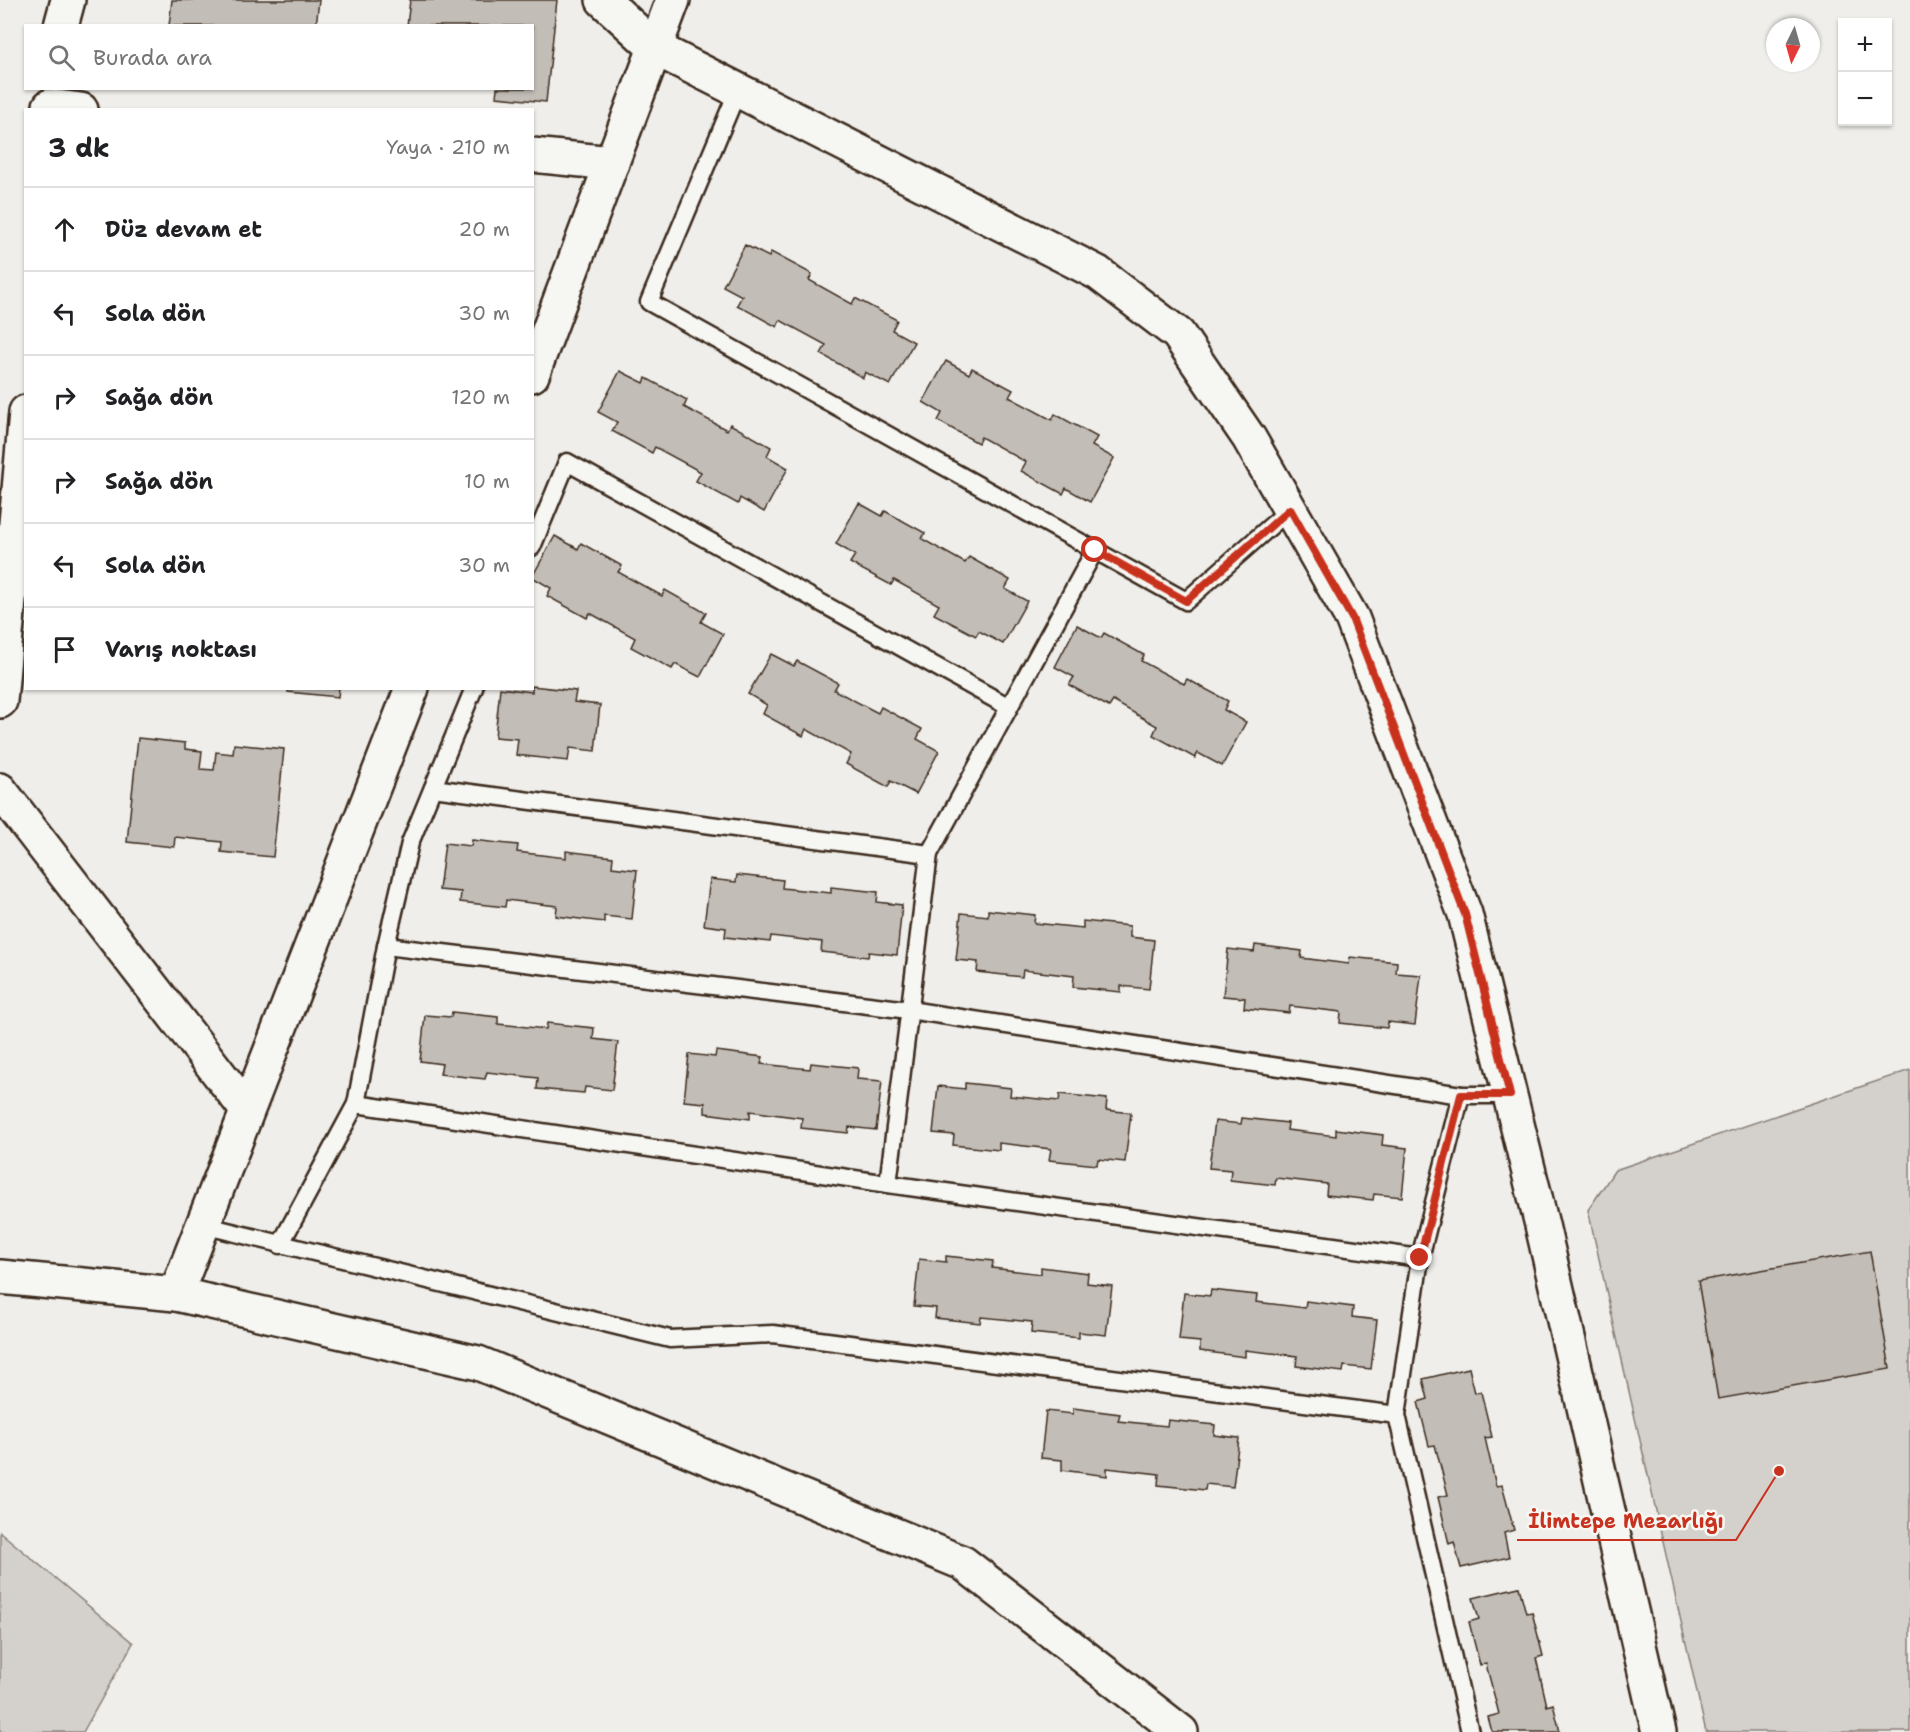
<!DOCTYPE html>
<html lang="tr">
<head>
<meta charset="utf-8">
<style>
  body { margin:0; font-family:"Shantell Sans",sans-serif; background:#f6f6f6; color:#202124 }
  .controls { position:absolute; right:18px; top:18px; display:grid; overflow:hidden; border-radius:0px; box-shadow:0 2px 4px #0004 }
  .controls button { width:54px; height:54px; display:grid; place-items:center; padding:0; border:0; border-bottom:2px solid #e0e0e0; background:#fff; color:#202124; font:30px sans-serif }
  .compass { position:absolute; left:1766px; top:18px; width:54px; height:54px; border-radius:50%; background:#fff; box-shadow:0 2px 4px #0004; rotate:185deg }
  .stop { position:absolute; width:18px; height:18px; margin:-14px; border:4px solid #c8321e; border-radius:50%; background:#fff }
  .stop.end { background:#c8321e; border-color:#fff; box-shadow:0 2px 6px #0008 }
  .list { margin:0; padding:0; list-style:none }
  h2 { display:flex; justify-content:space-between; align-items:center; height:78px; margin:0; padding:0 24px; font-size:26px }
  h2 small { font-size:20px; font-weight:400; color:#757577 }
  .list li { display:grid; grid-template-columns:39px 1fr auto; gap:18px; align-items:center; box-sizing:border-box; height:84px; padding:0 24px; border-top:2px solid #e0e0e0 }
  .list b { display:block; font-size:22px; white-space:nowrap }
  .list em { font-size:20px; font-style:normal; color:#757577 }
  .icon { flex:none; width:33px; height:33px; fill:none; stroke:currentColor; stroke-width:2; stroke-linecap:round; stroke-linejoin:round }
  .map { position:relative; flex:none; width:1910px; height:1732px; overflow:hidden }
  .search { position:absolute; background:#fff; box-shadow:0 2px 4px #0004; left:24px; top:24px; width:510px; height:66px; display:flex; align-items:center; gap:15px; box-sizing:border-box; padding:0 21px; border-radius:0px; color:#757577; font-size:22px }
  .panel { position:absolute; background:#fff; box-shadow:0 2px 4px #0004; left:24px; top:108px; width:510px; height:582px; border-radius:0px }
  .map>svg:first-child { display:block }
</style>
</head>
<body>
<div class="map">
<svg width="1910" height="1732" viewBox="0 0 1910 1732">
  <rect width="100%" height="100%" fill="#efeeea"/>
  <filter id="ink" filterUnits="userSpaceOnUse"><feTurbulence type="fractalNoise" baseFrequency=".0167" numOctaves="2"/><feDisplacementMap in="SourceGraphic" scale="12" xChannelSelector="R" yChannelSelector="G"/><feConvolveMatrix kernelMatrix="1 2 1 2 8 2 1 2 1" color-interpolation-filters="sRGB"/></filter>
  <g filter="url(#ink)">
    <!-- green -->
    <g fill="#d4d1cc" stroke="#887e75" stroke-width="1.5">
      <polygon points="1910,1070 1910,1732 1706,1732 1588,1210 1615,1170"/>
      <polygon points="0,1532 133,1643 83,1732 0,1732"/>
    </g>
    <!-- building -->
    <g fill="#c2bdb7" stroke="#3b2a1e" stroke-width="1.5">
      <polygon points="172,0 319,0 316,26 169,26"/>
      <polygon points="410,0 557,0 546,102 496,97 497,88 532,88 532,26 407,26"/>
      <polygon points="745,245 769,257 771,252 812,274 809,280 852,304 855,298 897,320 892,330 914,342 890,385 865,372 863,378 821,354 826,345 780,320 777,327 737,305 742,296 723,286"/>
      <polygon points="946,361 969,374 972,368 1013,390 1009,397 1052,420 1055,414 1097,437 1092,446 1114,458 1090,502 1066,488 1063,494 1021,471 1026,462 981,437 978,443 938,421 942,413 923,402"/>
      <polygon points="620,371 644,383 646,378 687,400 684,407 727,430 730,424 771,447 767,456 788,468 764,512 740,498 738,504 696,481 701,472 655,447 652,453 612,431 617,422 598,412"/>
      <polygon points="859,503 882,516 885,511 925,533 922,539 965,563 969,557 1010,580 1005,589 1027,601 1003,644 979,631 976,636 934,614 939,605 894,580 891,585 850,563 855,555 836,544"/>
      <polygon points="555,536 578,549 581,543 622,566 618,572 662,596 665,590 706,613 701,622 723,634 700,677 675,664 672,669 631,647 635,638 590,613 587,618 547,596 551,588 532,577"/>
      <polygon points="1077,625 1101,638 1104,633 1144,655 1141,661 1184,684 1187,679 1228,701 1224,710 1246,722 1222,766 1198,753 1195,758 1153,735 1157,726 1113,701 1109,707 1069,685 1074,677 1055,667"/>
      <polygon points="771,654 794,666 797,661 838,683 834,690 878,713 881,707 922,729 917,739 939,751 916,794 891,781 888,787 846,764 851,754 806,729 803,736 763,714 767,705 748,694"/>
      <polygon points="532,686 576,691 574,702 600,705 595,751 570,748 568,761 516,755 518,739 495,737 500,688 532,692"/>
      <polygon points="288,688 339,688 338,697 288,692"/>
      <polygon points="138,738 185,743 185,749 202,751 200,769 214,770 216,752 233,754 234,744 284,749 273,857 221,852 222,842 175,837 174,847 127,842"/>
      <polygon points="472,840 518,845 517,852 566,858 566,851 613,857 612,867 637,870 632,919 604,916 604,922 556,916 557,906 506,900 505,907 460,902 461,892 439,890 445,843 471,846"/>
      <polygon points="737,875 783,880 782,888 831,893 831,887 878,892 877,902 902,905 897,955 869,952 868,957 821,952 822,942 771,936 770,942 725,937 726,928 704,925 710,879 736,882"/>
      <polygon points="988,910 1035,915 1034,923 1083,928 1083,921 1130,926 1130,937 1154,940 1149,989 1121,986 1121,992 1073,987 1074,976 1023,970 1022,977 977,972 978,962 956,960 961,913 988,916"/>
      <polygon points="1255,945 1302,951 1301,958 1349,964 1350,957 1397,962 1396,973 1421,975 1415,1025 1388,1022 1387,1028 1340,1023 1341,1012 1290,1006 1289,1013 1244,1008 1245,998 1223,996 1228,949 1254,952"/>
      <polygon points="452,1012 498,1017 498,1024 546,1029 547,1023 594,1028 593,1039 618,1042 612,1090 585,1087 584,1093 537,1089 538,1078 487,1072 485,1079 440,1074 442,1064 420,1061 425,1015 451,1017"/>
      <polygon points="716,1051 763,1057 761,1064 810,1069 811,1063 858,1068 857,1079 882,1081 876,1130 849,1127 848,1133 801,1128 802,1118 750,1111 750,1119 705,1113 705,1103 684,1101 689,1054 715,1057"/>
      <polygon points="965,1083 1011,1088 1010,1096 1059,1101 1060,1094 1107,1099 1106,1110 1131,1113 1125,1162 1098,1159 1097,1165 1049,1160 1051,1149 999,1143 999,1150 953,1145 954,1135 933,1133 938,1086 965,1089"/>
      <polygon points="1242,1118 1288,1123 1287,1130 1336,1136 1336,1129 1383,1135 1382,1145 1407,1148 1402,1197 1374,1194 1373,1200 1326,1195 1327,1184 1276,1178 1275,1185 1230,1180 1231,1170 1209,1168 1215,1121 1241,1124"/>
      <polygon points="1870,1251 1890,1369 1718,1399 1698,1281"/>
      <polygon points="946,1256 993,1261 992,1268 1041,1274 1041,1267 1088,1273 1087,1283 1112,1286 1106,1335 1079,1332 1079,1338 1031,1333 1032,1322 981,1317 980,1323 935,1318 936,1308 914,1306 919,1259 946,1262"/>
      <polygon points="1211,1290 1257,1295 1256,1302 1305,1308 1306,1301 1353,1307 1352,1317 1377,1320 1371,1369 1344,1366 1343,1372 1296,1366 1297,1356 1245,1350 1245,1357 1200,1351 1200,1342 1179,1340 1184,1293 1210,1296"/>
      <polygon points="1469,1368 1475,1393 1481,1392 1492,1437 1485,1438 1496,1486 1502,1485 1514,1530 1504,1533 1509,1557 1461,1568 1454,1542 1449,1544 1438,1497 1448,1495 1435,1445 1429,1446 1418,1402 1428,1399 1423,1379"/>
      <polygon points="1073,1408 1120,1414 1118,1421 1167,1426 1168,1420 1215,1425 1214,1435 1239,1438 1233,1487 1206,1484 1205,1490 1158,1485 1159,1474 1107,1468 1107,1476 1062,1470 1062,1460 1041,1458 1046,1411 1073,1414"/>
      <polygon points="1519,1587 1526,1613 1532,1612 1543,1656 1536,1658 1547,1706 1553,1704 1560,1732 1492,1732 1488,1717 1499,1714 1486,1664 1480,1665 1469,1622 1479,1619 1473,1598"/>
    </g>
    <g fill="none" stroke-linecap="round" stroke-linejoin="round">
      <defs>
        <g id="lane">
          <polyline points="738,90 649,302 1186,601 1290,509"/>
          <polyline points="532,547 567,462 1009,707"/>
          <polyline points="433,788 929,854"/>
          <polyline points="386,946 909,1010 1461,1095 1510,1095"/>
          <polyline points="1461,1095 1420,1258 1397,1415 1470,1732"/>
          <polyline points="356,1104 888,1184 1420,1258"/>
          <polyline points="888,1184 929,854 1095,550"/>
          <polyline points="203,1225 670,1339 773,1334 1397,1415"/>
          <polyline points="280,1245 356,1104 386,946 410,843 474,688"/>
        </g>
        <g id="street">
          <polyline points="603,0 655,48 1098,273 1178,334 1249,438 1352,618 1465,914 1542,1225 1659,1732"/>
          <polyline points="61,26 68,0"/>
          <polyline points="50,106 81,110"/>
          <polyline points="532,155 612,163"/>
          <polyline points="532,375 673,0"/>
          <polyline points="0,701 26,412"/>
          <polyline points="0,790 247,1110"/>
          <polyline points="176,1294 412,688"/>
        </g>
        <polyline id="secondary" points="0,1277 176,1294 478,1363 963,1563 1181,1732"/>
      </defs>
      <!-- lane casing -->
      <use href="#lane" stroke="#3b2a1e" stroke-width="21"/>
      <!-- street casing -->
      <use href="#street" stroke="#3b2a1e" stroke-width="38"/>
      <!-- secondary casing -->
      <use href="#secondary" stroke="#3b2a1e" stroke-width="38"/>
      <!-- lane -->
      <use href="#lane" stroke="#f6f6f2" stroke-width="16"/>
      <!-- street -->
      <use href="#street" stroke="#f6f6f2" stroke-width="33"/>
      <!-- secondary -->
      <use href="#secondary" stroke="#f6f6f2" stroke-width="33"/>
    </g>
  </g>
  <g fill="none" stroke-linecap="round" stroke-linejoin="round" filter="url(#ink)">
    <!-- route -->
    <polyline stroke="#c8321e" stroke-width="8" points="1095,550 1186,601 1290,509 1352,618 1465,914 1510,1095 1461,1095 1420,1258"/>
  </g>
  <!-- callouts -->
  <path fill="none" stroke="#c8321e" stroke-width="2" d="M1779 1471L1736 1540H1517"/>
  <circle fill="#c8321e" stroke="#f6f6f2" stroke-width="2" cx="1779" cy="1471" r="6"/>
  <g font-size="20" text-anchor="middle" font-weight="bold" fill="#c8321e" stroke="#f6f6f2" stroke-width="5" stroke-linejoin="round" paint-order="stroke">
    <text x="1626" y="1528">İlimtepe Mezarlığı</text>
  </g>
</svg>
<div class="controls">
<button>+</button>
<button>−</button>
</div>
<svg class="compass" viewBox="-18 -18 36 36"><path d="M0-13l5 13h-10z" fill="#e53935"/><path d="M0 13l5-13h-10z" fill="#757577"/></svg>
<div class="stop" style="left:1095px;top:550px"></div>
<div class="stop end" style="left:1420px;top:1258px"></div>
<div class="search"><svg class="icon" aria-label="search" viewBox="0 0 24 24"><circle cx="10" cy="10" r="6"/><path d="M15 15l6 6"/></svg>Burada ara</div>
<section class="panel">
<h2>3 dk<small>Yaya · 210 m</small></h2>
<ul class="list">
<li><svg class="icon" aria-label="ahead" viewBox="0 0 24 24"><path d="M12 20V5M6 11l6-6 6 6"/></svg><div><b>Düz devam et</b></div><em>20 m</em></li>
<li><svg class="icon" aria-label="left" viewBox="0 0 24 24"><path d="M17 20v-9H6M10 6l-5 5 5 5"/></svg><div><b>Sola dön</b></div><em>30 m</em></li>
<li><svg class="icon" aria-label="right" viewBox="0 0 24 24"><path d="M7 20v-9h11M14 6l5 5-5 5"/></svg><div><b>Sağa dön</b></div><em>120 m</em></li>
<li><svg class="icon" aria-label="right" viewBox="0 0 24 24"><path d="M7 20v-9h11M14 6l5 5-5 5"/></svg><div><b>Sağa dön</b></div><em>10 m</em></li>
<li><svg class="icon" aria-label="left" viewBox="0 0 24 24"><path d="M17 20v-9H6M10 6l-5 5 5 5"/></svg><div><b>Sola dön</b></div><em>30 m</em></li>
<li><svg class="icon" aria-label="arrive" viewBox="0 0 24 24"><path d="M6 21V4h12l-3 4 3 4H6"/></svg><div><b>Varış noktası</b></div></li>
</ul>
</section>
</div>
</body>
</html>
